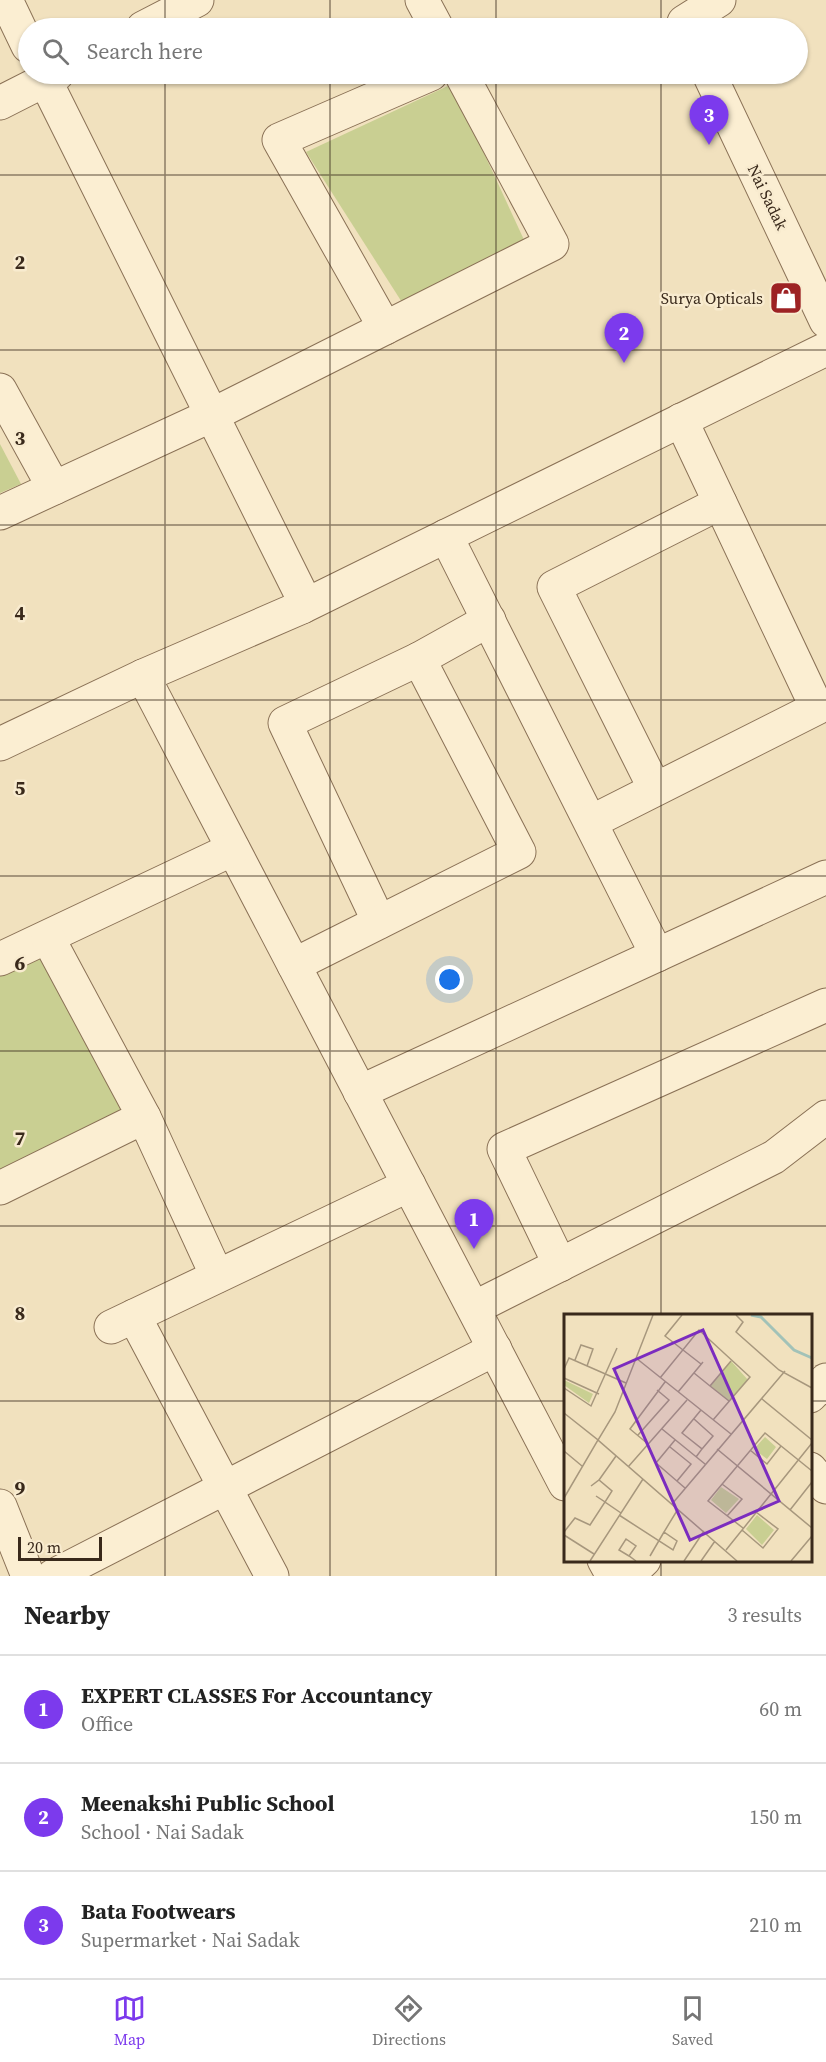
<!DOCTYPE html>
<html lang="en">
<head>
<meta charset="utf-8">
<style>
  body { margin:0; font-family:"Source Serif 4",serif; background:#f6f6f6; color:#222 }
  .scale { position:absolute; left:18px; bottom:15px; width:84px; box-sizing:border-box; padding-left:6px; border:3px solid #39291b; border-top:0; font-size:16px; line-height:21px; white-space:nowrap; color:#39291b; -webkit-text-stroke:4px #f8ebcf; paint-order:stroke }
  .you { position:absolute; left:450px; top:980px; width:21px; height:21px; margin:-15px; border:4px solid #fff; border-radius:50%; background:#1a73e8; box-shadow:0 0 0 9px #1a73e833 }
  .badge { display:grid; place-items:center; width:39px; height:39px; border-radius:50%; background:#7c3aed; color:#fff; font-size:20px; font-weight:700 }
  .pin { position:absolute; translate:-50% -50px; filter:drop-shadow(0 2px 3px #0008) }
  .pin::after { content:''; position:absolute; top:32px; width:21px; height:18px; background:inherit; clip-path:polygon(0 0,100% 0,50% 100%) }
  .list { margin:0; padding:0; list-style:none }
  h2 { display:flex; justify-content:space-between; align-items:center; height:78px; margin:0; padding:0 24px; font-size:26px }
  h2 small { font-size:20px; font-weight:400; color:#767676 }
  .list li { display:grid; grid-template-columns:39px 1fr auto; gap:18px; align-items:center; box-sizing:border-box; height:108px; padding:0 24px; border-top:2px solid #e0e0e0 }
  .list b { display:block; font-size:22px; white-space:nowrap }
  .list p { margin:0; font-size:20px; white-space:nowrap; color:#767676 }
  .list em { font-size:20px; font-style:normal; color:#767676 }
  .icon { flex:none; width:33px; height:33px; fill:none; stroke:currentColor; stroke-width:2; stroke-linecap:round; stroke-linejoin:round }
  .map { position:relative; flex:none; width:826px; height:1576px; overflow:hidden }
  .search { position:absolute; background:#fff; box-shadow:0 2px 4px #0004; left:18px; right:18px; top:18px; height:66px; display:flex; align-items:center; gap:15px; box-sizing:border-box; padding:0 21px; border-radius:33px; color:#767676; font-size:22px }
  .sheet { height:402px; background:#fff }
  nav { display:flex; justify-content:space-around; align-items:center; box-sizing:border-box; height:84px; border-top:2px solid #e0e0e0; background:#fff; font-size:16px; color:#767676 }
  nav a { display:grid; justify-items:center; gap:3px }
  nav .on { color:#7c3aed }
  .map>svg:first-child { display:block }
</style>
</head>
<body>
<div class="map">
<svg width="826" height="1576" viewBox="0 0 826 1576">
  <rect width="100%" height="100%" fill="#f1e1be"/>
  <!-- green -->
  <g fill="#c9cf92">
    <polygon points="452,84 525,242 405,307 306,152"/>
    <polygon points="0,444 21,484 0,493"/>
    <polygon points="48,938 144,1117 0,1188 0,959"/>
  </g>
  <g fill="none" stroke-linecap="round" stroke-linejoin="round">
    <defs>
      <g id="minor">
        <polyline points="6,0 28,46"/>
        <polyline points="422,0 437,28"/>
        <polyline points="684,22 719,0"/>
        <polyline points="143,28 197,0"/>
        <polyline points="42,74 301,594 302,607"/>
        <polyline points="709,74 826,321"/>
        <polyline points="0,103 57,74"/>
        <polyline points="385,328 279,140 431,74"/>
        <polyline points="0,390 54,488"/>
        <polyline points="0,513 212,415 552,244 461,74"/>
        <polyline points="446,536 657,955"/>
        <polyline points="143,676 565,1484"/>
        <polyline points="0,744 143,676 302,607 826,349"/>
        <polyline points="655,789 554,587 720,503"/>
        <polyline points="591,822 817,708 681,420"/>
        <polyline points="379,922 285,723 419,659"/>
        <polyline points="0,959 233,849"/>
        <polyline points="294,965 519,852 419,659 489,620"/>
        <polyline points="360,1092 826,877"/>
        <polyline points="144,1117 217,1276"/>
        <polyline points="0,1188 144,1117 48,938"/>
        <polyline points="560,1265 504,1149 826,1005"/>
        <polyline points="474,1308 774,1157 826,1117"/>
        <polyline points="134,1316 272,1576"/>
        <polyline points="111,1327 409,1185"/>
        <polyline points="810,1396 826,1380"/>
        <polyline points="810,1469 826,1487"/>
        <polyline points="0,1506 28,1576"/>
        <polyline points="604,1560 613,1576"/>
        <polyline points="53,1576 495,1349"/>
        <polyline points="627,1576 644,1560"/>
      </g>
    </defs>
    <!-- minor casing -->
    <use href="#minor" stroke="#8a7156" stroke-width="35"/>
    <!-- minor -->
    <use href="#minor" stroke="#fbeed2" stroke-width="33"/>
  </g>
  <!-- grid -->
  <path fill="none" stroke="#39291b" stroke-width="1.5" stroke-opacity="0.55" d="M165,0V28M330,0V28M496,0V28M661,0V28M165,74V1576M330,74V1576M496,74V1576M661,74V1315M0,175H826M0,350H826M0,525H826M0,700H826M0,876H826M0,1051H826M0,1226H826M0,1401H565M810,1401H826M661,1560V1576"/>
  <!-- icons -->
  <defs>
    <symbol id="shop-square" viewBox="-11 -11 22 22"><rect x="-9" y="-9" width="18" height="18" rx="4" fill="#9d2224" stroke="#f8ebcf"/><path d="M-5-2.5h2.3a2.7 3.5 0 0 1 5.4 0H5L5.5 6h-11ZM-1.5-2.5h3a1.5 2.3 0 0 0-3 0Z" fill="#fff"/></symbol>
  </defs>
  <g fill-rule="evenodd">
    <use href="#shop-square" x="767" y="279" width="38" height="38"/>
  </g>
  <g text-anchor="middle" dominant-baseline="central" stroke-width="5" stroke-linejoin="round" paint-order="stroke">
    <!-- street labels -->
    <g font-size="16" fill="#39291b" stroke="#f8ebcf">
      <text transform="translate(768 197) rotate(64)">Nai Sadak</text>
    </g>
    <!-- poi labels -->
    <g font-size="16" fill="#39291b" stroke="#f8ebcf" text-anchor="end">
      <text x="763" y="298">Surya Opticals</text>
    </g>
  </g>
  <!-- overview -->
  <g transform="translate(564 1314)">
    <rect width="248" height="248" fill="#f1e1be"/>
    <path d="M167,47L184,66L165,87L146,72ZM0,66L29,80L25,89L0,71ZM201,123L212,133L203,145L190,135ZM157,173L175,185L162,199L147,186ZM193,201L210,216L198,231L182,215Z" fill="#c9cf92"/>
    <path fill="none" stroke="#a2c2b8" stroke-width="3" d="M187,1L197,3L230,36L248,44"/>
    <path fill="none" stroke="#a7977d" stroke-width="1.5" d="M89,1L51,98L34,126L173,247M118,1L101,22L137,50M172,1L179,8L172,18L215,56L248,74M72,44L167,120M11,46L17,31L29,35L23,52M0,55L5,44L62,69M130,59L146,72M0,64L35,80M96,64L135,16L186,63L149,106M0,74L27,92L53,34M114,78L139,48M198,85L248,126M165,87L146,72L167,47M0,99L34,126L0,184M130,105L149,122L138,135M98,115L141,150M74,121L105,86L93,76M111,126L92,149L121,174M84,130L66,115L101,68M106,133L127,150L113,167M153,135L248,214M186,136L203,150L217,132M0,137L18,152M132,143L138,135L118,119L137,96M64,153L123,86M35,166L52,142M158,170L178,185L163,202M27,172L35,166L48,177L41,188L57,199M108,190L221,57M226,196L248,168M55,201L109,236L113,227L100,218L114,195M179,214L144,187L201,119L248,157M178,216L199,234L214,215L192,198M0,218L11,204L26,211L41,188L32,182M0,221L30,240M162,236L248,129M65,242L72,232L62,225L55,236L65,242L72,247M86,242L100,218M26,247L79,165M120,247L140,217M137,247L151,227M227,247L248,222"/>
    <path fill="#7b2cbf" fill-opacity="0.15" stroke="#7b2cbf" stroke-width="3" d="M139,16L215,187L126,226L50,55Z"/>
    <rect width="248" height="248" fill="none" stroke="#39291b" stroke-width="3"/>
  </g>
  <g font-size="20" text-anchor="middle" font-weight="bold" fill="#39291b" stroke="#f8ebcf" stroke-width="5" stroke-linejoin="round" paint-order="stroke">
    <text x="20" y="269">2</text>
    <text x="20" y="445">3</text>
    <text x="20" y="620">4</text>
    <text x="20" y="795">5</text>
    <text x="20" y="970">6</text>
    <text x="20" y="1145">7</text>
    <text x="20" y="1320">8</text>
    <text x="20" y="1495">9</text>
  </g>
</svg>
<div class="scale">20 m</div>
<div class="you"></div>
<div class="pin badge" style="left:474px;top:1249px">1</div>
<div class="pin badge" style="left:624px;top:363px">2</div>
<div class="pin badge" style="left:709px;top:145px">3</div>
<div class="search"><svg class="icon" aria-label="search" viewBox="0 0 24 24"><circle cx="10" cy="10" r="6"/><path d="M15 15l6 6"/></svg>Search here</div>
</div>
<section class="sheet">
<h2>Nearby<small>3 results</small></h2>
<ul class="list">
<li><span class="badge">1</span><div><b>EXPERT CLASSES For Accountancy</b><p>Office</p></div><em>60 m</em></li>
<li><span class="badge">2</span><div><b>Meenakshi Public School</b><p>School · Nai Sadak</p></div><em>150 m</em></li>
<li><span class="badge">3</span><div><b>Bata Footwears</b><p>Supermarket · Nai Sadak</p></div><em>210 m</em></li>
</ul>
</section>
<nav>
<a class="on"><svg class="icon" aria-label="map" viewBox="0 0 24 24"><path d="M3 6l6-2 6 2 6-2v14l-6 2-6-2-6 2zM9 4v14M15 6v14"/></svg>Map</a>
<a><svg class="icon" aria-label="directions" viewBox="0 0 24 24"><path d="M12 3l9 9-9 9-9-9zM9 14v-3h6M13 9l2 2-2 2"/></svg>Directions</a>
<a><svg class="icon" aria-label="saved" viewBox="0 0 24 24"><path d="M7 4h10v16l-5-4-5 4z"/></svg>Saved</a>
</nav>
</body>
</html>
